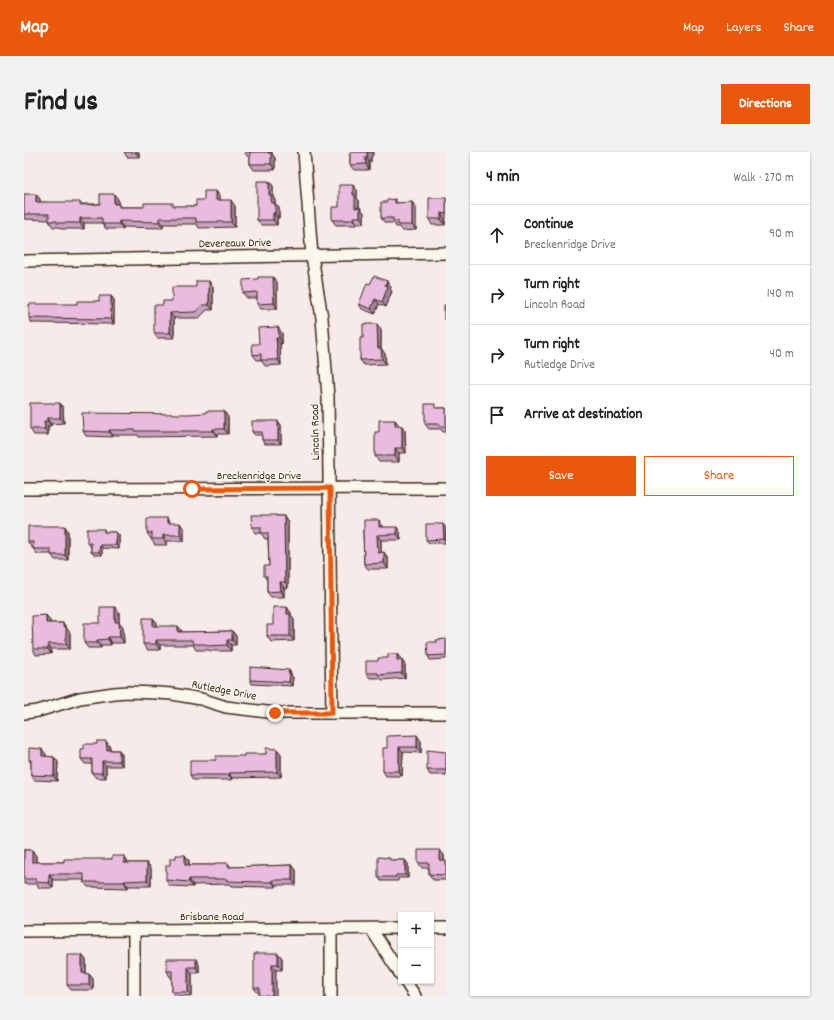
<!DOCTYPE html>
<html lang="en">
<head>
<meta charset="utf-8">
<style>
  body { margin:0; font-family:Dekko,sans-serif; background:#f2f2f2; color:#222 }
  .controls { position:absolute; right:12px; bottom:12px; display:grid; overflow:hidden; border-radius:0px; box-shadow:0 1px 3px #0004 }
  .controls button { width:36px; height:36px; display:grid; place-items:center; padding:0; border:0; border-bottom:1px solid #e0e0e0; background:#fff; color:#222; font:20px sans-serif }
  .stop { position:absolute; width:12px; height:12px; margin:-9px; border:3px solid #ea580c; border-radius:50%; background:#fff }
  .stop.end { background:#ea580c; border-color:#fff; box-shadow:0 1px 4px #0008 }
  .list { margin:0; padding:0; list-style:none }
  h2 { display:flex; justify-content:space-between; align-items:center; height:52px; margin:0; padding:0 16px; font-size:17px }
  h2 small { font-size:13px; font-weight:400; color:#767676 }
  .list li { display:grid; grid-template-columns:26px 1fr auto; gap:12px; align-items:center; box-sizing:border-box; height:60px; padding:0 16px; border-top:1px solid #e0e0e0 }
  .list b { display:block; font-size:15px; white-space:nowrap }
  .list p { margin:0; font-size:13px; white-space:nowrap; color:#767676 }
  .list em { font-size:13px; font-style:normal; color:#767676 }
  .actions { display:flex; gap:8px; padding:12px 16px }
  .actions a { flex:1; padding:9px 0; border:1px solid #ea580c; border-radius:0px; text-align:center; font-size:14px; color:#ea580c }
  .actions .main { background:#ea580c; color:#fff }
  .icon { flex:none; width:22px; height:22px; fill:none; stroke:currentColor; stroke-width:2; stroke-linecap:round; stroke-linejoin:round }
  .map { position:relative; flex:none; width:422px; height:844px; overflow:hidden; border-radius:0px }
  header { display:flex; align-items:center; gap:24px; box-sizing:border-box; height:56px; padding:0 20px; background:#ea580c; color:#fff }
  header strong { font-size:19px }
  nav { display:flex; gap:22px; margin-inline-start:auto; font-size:14px }
  .intro { display:flex; align-items:center; justify-content:space-between; box-sizing:border-box; height:96px; padding:0 24px }
  h1 { margin:0; font-size:28px }
  .button { padding:10px 18px; border-radius:0px; background:#ea580c; color:#fff; font-size:14px; font-weight:700 }
  main { display:flex; gap:24px; padding:0 24px }
  aside { flex:1; background:#fff; border-radius:0px; box-shadow:0 1px 3px #0004 }
  .map>svg:first-child { display:block }
</style>
</head>
<body>
<header>
<strong>Map</strong>
<nav><a>Map</a><a>Layers</a><a>Share</a></nav>
</header>
<div class="intro"><h1>Find us</h1><a class="button">Directions</a></div>
<main>
<div class="map">
<svg width="422" height="844" viewBox="0 0 422 844">
  <rect width="100%" height="100%" fill="#f7ebe9"/>
  <filter id="ink" filterUnits="userSpaceOnUse"><feTurbulence type="fractalNoise" baseFrequency=".025" numOctaves="2"/><feDisplacementMap in="SourceGraphic" scale="8" xChannelSelector="R" yChannelSelector="G"/><feConvolveMatrix kernelMatrix="1 2 1 2 8 2 1 2 1" color-interpolation-filters="sRGB"/></filter>
  <g filter="url(#ink)">
    <g fill="none" stroke-linecap="round" stroke-linejoin="round">
      <defs>
        <g id="street">
          <polyline points="280,0 288,104 298,166 304,245 308,561"/>
          <polyline points="0,109 422,101"/>
          <polyline points="0,337 422,336"/>
          <polyline points="0,561 14,559 56,546 90,541 104,540 133,541 148,542 177,547 202,555 251,561 422,561"/>
          <polyline points="407,776 422,776"/>
          <polyline points="307,777 307,844"/>
          <polyline points="347,777 377,823"/>
          <polyline points="0,779 377,776"/>
          <polyline points="381,829 391,844"/>
          <polyline points="110,844 110,779"/>
        </g>
      </defs>
      <!-- street casing -->
      <use href="#street" stroke="#3b2a1e" stroke-width="14"/>
      <!-- street -->
      <use href="#street" stroke="#fbf7ec" stroke-width="11"/>
    </g>
    <!-- wall -->
    <g fill="#c8a1bf" stroke="#3b2a1e">
      <polygon points="100,0 115,0 115,5 103,5"/>
      <polygon points="220,0 248,0 248,2 251,6 251,18 230,18 226,12 226,5 224,5"/>
      <polygon points="326,0 350,0 347,6 347,10 345,10 345,18 330,18 326,13"/>
      <polygon points="245,29 249,34 249,45 251,48 251,51 255,56 255,66 253,66 253,73 237,73 233,68"/>
      <polygon points="333,38 333,46 335,49 335,55 336,55 340,61 340,71 333,71 333,73 312,73 308,68 315,55"/>
      <polygon points="192,39 196,45 196,48 211,54 211,75 175,76 173,72 139,72 139,76 99,75 99,77 82,77 78,71 60,71 60,77 37,77 35,75 29,75 25,69 25,68 0,67 0,42 16,47 16,50 58,52 76,52 94,47 94,52 97,55 120,55 172,54"/>
      <polygon points="422,46 422,67 421,67 421,73 408,73 405,67"/>
      <polygon points="371,47 373,51 388,50 392,56 392,78 378,79 375,75 372,75 370,71 361,71 357,66 363,50"/>
      <polygon points="363,129 367,135 366,137 368,139 362,155 355,152 351,162 338,157 335,152 346,132"/>
      <polygon points="253,130 253,157 237,157 233,152 233,146 223,146 219,141"/>
      <polygon points="189,135 189,158 183,158 175,166 150,166 150,186 133,186 130,181 139,153"/>
      <polygon points="87,144 90,148 90,172 8,171 5,166 53,152 75,149"/>
      <polygon points="357,177 357,196 361,202 362,212 340,213 336,208 339,186"/>
      <polygon points="258,181 258,192 256,192 257,213 241,214 237,208 233,208 229,203 235,192"/>
      <polygon points="36,251 39,256 40,271 27,272 27,274 24,274 24,283 10,283 6,277"/>
      <polygon points="414,256 422,256 422,280 419,280 417,277 405,277 401,272"/>
      <polygon points="204,265 204,282 193,282 193,284 115,285 114,283 89,283 89,285 62,284 59,279"/>
      <polygon points="371,268 375,274 378,274 381,279 382,301 375,301 375,310 355,310 351,304 355,280"/>
      <polygon points="254,269 257,273 257,292 241,292 238,288 238,283 231,283 228,280"/>
      <polygon points="252,363 253,364 260,364 264,370 264,436 260,436 260,445 247,445 243,440 243,428 240,424 245,414 244,387 241,387 237,381 231,381 228,375"/>
      <polygon points="146,371 160,377 160,389 143,389 143,393 131,393 123,381"/>
      <polygon points="41,374 44,380 44,408 31,408 27,402 13,402 9,396 8,396 4,390"/>
      <polygon points="359,374 359,375 376,380 377,388 357,388 357,401 364,406 364,417 344,417 340,412 339,378"/>
      <polygon points="422,376 422,391 405,391 402,388"/>
      <polygon points="80,377 81,380 92,380 95,383 95,397 78,396 78,403 70,403 67,400 67,394 66,394 63,391"/>
      <polygon points="263,455 267,461 267,463 270,467 270,489 247,490 243,484 249,473"/>
      <polygon points="95,460 95,470 99,475 100,491 87,491 87,493 77,493 77,496 64,496 60,491"/>
      <polygon points="22,463 26,469 26,471 39,471 46,481 46,497 27,497 27,502 12,503 9,497"/>
      <polygon points="129,466 133,471 133,474 158,480 208,479 212,484 212,493 207,493 207,499 186,499 185,498 172,498 169,493 136,493 136,498 123,498 119,492"/>
      <polygon points="422,487 422,507 406,508 404,504 413,490"/>
      <polygon points="373,502 381,513 381,526 358,528 356,526 346,526 342,521 364,506"/>
      <polygon points="267,521 267,523 269,525 268,534 228,532 226,528"/>
      <polygon points="82,589 86,595 86,598 95,598 98,603 98,614 82,614 82,626 72,626 68,621 68,612 61,612 57,607 60,597 73,592"/>
      <polygon points="397,589 397,601 379,600 378,624 362,624 359,619 363,596"/>
      <polygon points="253,597 257,602 257,625 208,626 208,628 169,628 166,623 192,608 242,602"/>
      <polygon points="422,600 422,623 406,623 403,618"/>
      <polygon points="22,602 21,604 30,605 34,610 33,629 10,628 7,623 7,611 5,608"/>
      <polygon points="0,698 8,698 12,704 12,710 40,710 88,707 100,704 103,709 103,711 123,711 127,716 127,734 104,734 104,736 64,735 60,730 60,728 29,728 29,736 15,736 13,732 0,732"/>
      <polygon points="161,703 165,709 165,713 191,713 204,711 207,715 268,713 272,718 272,733 252,733 252,735 240,735 207,734 205,732 169,733 169,735 146,734 142,728 146,713 152,706"/>
      <polygon points="420,703 420,709 422,709 422,728 409,728 405,722 405,716 398,716 394,711"/>
      <polygon points="368,708 381,708 384,712 384,726 374,726 374,729 357,729 354,725"/>
      <polygon points="254,801 258,806 258,818 252,818 236,841 234,841 230,836"/>
      <polygon points="58,803 62,808 62,822 65,822 69,827 69,838 47,838 43,833"/>
      <polygon points="172,807 175,813 175,821 168,821 168,844 151,844 148,840 148,825 146,825 143,819"/>
    </g>
    <!-- shaded-wall -->
    <g fill="#a3839b" stroke="#3b2a1e">
      <polygon points="111,0 115,0 115,5"/>
      <polygon points="244,0 248,0 248,2 251,6 251,18 247,12"/>
      <polygon points="343,0 350,0 347,6 347,10 343,5"/>
      <polygon points="341,5 345,10 345,18 342,12"/>
      <polygon points="245,29 249,34 249,45 251,48 251,51 255,56 255,66 251,61 247,51 245,43"/>
      <polygon points="329,33 333,38 333,46 335,49 335,61 331,56 329,43"/>
      <polygon points="192,39 196,45 196,54 192,48"/>
      <polygon points="12,42 16,47 16,56 12,50"/>
      <polygon points="90,42 94,47 94,57 90,52"/>
      <polygon points="207,48 211,54 211,75 207,70"/>
      <polygon points="388,50 392,56 392,78 388,73"/>
      <polygon points="336,55 340,61 340,71 336,65"/>
      <polygon points="249,61 253,66 253,73 249,68"/>
      <polygon points="417,61 421,67 421,73 417,67"/>
      <polygon points="329,65 333,71 333,73 329,68"/>
      <polygon points="56,66 60,71 60,77 56,71"/>
      <polygon points="135,66 139,72 139,76 135,70"/>
      <polygon points="95,69 99,75 99,77 95,72"/>
      <polygon points="249,125 253,130 253,157 250,151"/>
      <polygon points="185,129 189,135 189,158 185,153"/>
      <polygon points="363,129 367,135 366,137 368,139 362,155 358,150"/>
      <polygon points="87,144 90,148 90,172 87,167"/>
      <polygon points="351,147 355,152 351,162 347,157"/>
      <polygon points="146,161 150,166 150,186 146,181"/>
      <polygon points="353,172 357,177 357,196 361,202 362,212 358,207 354,196"/>
      <polygon points="254,175 258,181 258,192 255,186"/>
      <polygon points="252,186 256,192 257,213 254,208"/>
      <polygon points="36,251 39,256 40,271 36,266"/>
      <polygon points="200,259 204,265 204,282 200,277"/>
      <polygon points="23,266 27,272 27,274 23,269"/>
      <polygon points="371,268 375,273 375,279 371,274"/>
      <polygon points="20,269 24,274 24,283 21,277"/>
      <polygon points="254,269 257,273 257,292 254,288"/>
      <polygon points="378,274 381,279 382,301 378,296"/>
      <polygon points="189,277 193,282 193,284 189,279"/>
      <polygon points="85,278 89,283 89,285 85,280"/>
      <polygon points="371,296 375,301 375,310 371,304"/>
      <polygon points="260,364 264,370 264,436 261,430"/>
      <polygon points="143,366 146,372 143,371"/>
      <polygon points="355,368 359,374 359,380 355,375"/>
      <polygon points="156,371 160,377 160,389 156,383"/>
      <polygon points="419,372 422,376 422,390 420,387"/>
      <polygon points="41,374 44,380 44,408 41,403"/>
      <polygon points="373,375 376,380 377,388 373,382"/>
      <polygon points="92,380 95,383 95,397 92,393"/>
      <polygon points="139,383 143,389 143,393 139,387"/>
      <polygon points="353,383 357,388 357,406 354,401"/>
      <polygon points="76,393 78,396 78,403 75,400"/>
      <polygon points="360,400 364,406 364,417 360,411"/>
      <polygon points="256,430 260,436 260,445 257,439"/>
      <polygon points="91,455 95,460 95,475 91,470"/>
      <polygon points="263,455 267,461 267,463 270,467 270,489 266,484 263,462"/>
      <polygon points="22,463 26,469 26,476 22,471"/>
      <polygon points="129,466 133,471 133,479 129,474"/>
      <polygon points="95,470 99,475 100,491 96,485"/>
      <polygon points="39,471 46,481 46,497 42,492 39,475"/>
      <polygon points="154,474 158,479 154,480"/>
      <polygon points="208,479 212,484 212,493 208,488"/>
      <polygon points="84,485 87,491 87,493 84,487"/>
      <polygon points="73,488 77,493 77,496 73,491"/>
      <polygon points="132,488 136,493 136,498 132,492"/>
      <polygon points="203,488 207,493 207,499 203,493"/>
      <polygon points="24,492 27,497 27,502 24,497"/>
      <polygon points="373,502 377,507 377,513 373,508"/>
      <polygon points="378,508 381,513 381,526 378,521"/>
      <polygon points="265,518 267,521 267,523 269,525 268,534 265,530"/>
      <polygon points="393,583 397,589 397,601 393,595"/>
      <polygon points="82,589 86,595 86,604 83,598"/>
      <polygon points="375,595 379,600 378,624 375,619"/>
      <polygon points="18,597 22,602 21,610 18,604"/>
      <polygon points="253,597 257,602 257,625 253,620"/>
      <polygon points="95,598 98,603 98,614 95,609"/>
      <polygon points="30,605 34,610 33,629 30,624"/>
      <polygon points="78,609 82,614 82,626 78,621"/>
      <polygon points="205,621 208,626 208,628 205,623"/>
      <polygon points="8,698 12,704 12,716 8,710"/>
      <polygon points="416,698 420,703 420,714 416,709"/>
      <polygon points="161,703 165,709 165,719 161,713"/>
      <polygon points="100,704 103,709 103,716 100,711"/>
      <polygon points="381,708 384,712 384,726 381,723"/>
      <polygon points="123,711 127,716 127,734 123,728"/>
      <polygon points="268,713 272,718 272,733 268,728"/>
      <polygon points="25,722 29,728 29,736 25,731"/>
      <polygon points="165,727 169,733 169,735 165,730"/>
      <polygon points="248,728 252,733 252,735 248,730"/>
      <polygon points="100,729 104,734 104,736 100,730"/>
      <polygon points="254,801 258,806 258,818 254,812"/>
      <polygon points="58,803 62,808 62,827 58,821"/>
      <polygon points="172,807 175,813 175,821 172,815"/>
      <polygon points="248,812 252,818 252,844 248,844"/>
      <polygon points="164,815 168,821 168,844 167,844 164,840"/>
      <polygon points="65,822 69,827 69,838 65,833"/>
    </g>
    <!-- building -->
    <g fill="#e9bbde" stroke="#3b2a1e">
      <polygon points="226,0 244,0 244,1 247,1 247,12 226,12"/>
      <polygon points="326,0 343,0 343,5 341,5 342,12 326,13"/>
      <polygon points="233,29 245,29 245,43 247,43 247,51 251,51 251,61 249,61 249,68 233,68"/>
      <polygon points="315,33 329,33 329,43 331,43 331,56 336,55 336,65 329,65 329,68 308,68 308,55 315,55"/>
      <polygon points="180,39 192,39 192,48 207,48 207,70 172,70 172,66 135,66 135,70 95,69 95,72 78,72 78,66 56,66 56,71 33,71 33,69 25,69 25,62 0,62 0,42 12,42 12,50 56,50 56,53 76,52 76,42 90,42 90,52 95,52 95,55 120,55 120,51 149,51 149,54 172,54 172,48 180,48"/>
      <polygon points="405,46 422,46 422,62 417,61 417,67 405,67"/>
      <polygon points="371,47 371,51 388,50 388,73 374,73 374,69 369,69 369,66 357,66 357,50 363,50 363,48"/>
      <polygon points="350,124 363,129 361,133 364,134 358,150 351,147 347,157 335,152 343,131 346,132"/>
      <polygon points="234,125 249,125 250,151 233,152 233,140 219,141 219,128 234,127"/>
      <polygon points="172,129 185,129 185,153 179,153 171,160 146,161 146,181 130,181 130,153 139,153 139,149 148,149 148,135 172,135"/>
      <polygon points="75,144 87,144 87,167 5,166 5,152 53,152 53,149 75,149"/>
      <rect x="420" y="153" width="2" height="14"/>
      <polygon points="339,172 353,172 354,196 357,196 358,207 336,208 336,186 339,186"/>
      <polygon points="254,175 255,186 252,186 254,208 237,208 237,202 229,203 228,192 235,192 234,176"/>
      <polygon points="6,251 36,251 36,266 23,266 23,269 20,269 21,277 6,277"/>
      <polygon points="401,252 411,252 411,256 422,256 422,274 415,274 415,272 401,272"/>
      <polygon points="182,259 200,259 200,277 189,277 189,279 111,279 111,278 85,278 85,280 59,279 58,261 164,262 182,261"/>
      <polygon points="355,268 371,268 371,274 378,274 378,296 371,296 371,304 351,304 351,280 355,280"/>
      <polygon points="228,269 254,269 254,288 238,288 238,280 228,280"/>
      <polygon points="227,363 252,363 252,364 260,364 261,430 256,430 257,439 243,440 243,424 240,424 240,414 245,414 244,381 237,381 237,375 228,375"/>
      <polygon points="123,366 143,366 143,371 156,371 156,383 139,383 139,387 128,387 128,381 123,381"/>
      <polygon points="340,368 355,368 355,375 373,375 373,382 353,383 354,401 360,400 360,411 340,412 339,378 340,378"/>
      <polygon points="402,372 419,372 420,387 402,388"/>
      <polygon points="4,374 41,374 41,403 27,403 27,397 9,397 9,390 4,390"/>
      <polygon points="63,377 80,377 80,380 92,380 92,393 76,393 75,400 67,400 67,391 63,391"/>
      <polygon points="76,455 91,455 91,470 95,470 96,485 84,485 84,487 73,488 73,491 60,491 60,471 76,471"/>
      <polygon points="249,455 263,455 263,462 266,462 266,484 243,484 243,473 249,473"/>
      <polygon points="22,463 22,471 39,471 39,475 42,475 42,492 24,492 24,497 9,497 8,464"/>
      <polygon points="119,466 129,466 129,474 154,474 154,480 208,479 208,488 203,488 203,493 183,494 182,492 169,492 168,488 132,488 132,492 119,492"/>
      <polygon points="422,487 422,503 404,504 403,490 413,490 412,488"/>
      <polygon points="364,502 373,502 373,508 378,508 378,521 354,523 354,521 342,521 342,509 354,509 354,506 364,506"/>
      <polygon points="226,515 265,518 264,521 266,521 265,530 226,528"/>
      <polygon points="393,583 393,595 375,595 375,619 359,619 359,596 363,596 363,584"/>
      <polygon points="73,589 82,589 83,598 95,598 95,609 78,609 78,621 68,621 68,607 57,607 57,597 60,597 60,592 73,592"/>
      <polygon points="5,596 18,597 18,604 30,605 30,624 7,623 7,608 5,608"/>
      <polygon points="242,596 253,597 253,620 205,621 205,623 166,623 166,608 192,608 192,604 220,604 220,602 242,602"/>
      <polygon points="403,598 422,600 422,618 403,618"/>
      <polygon points="0,698 8,698 8,710 40,710 40,707 88,707 88,704 100,704 100,711 123,711 123,728 100,729 100,730 60,730 60,722 25,722 25,731 12,730 12,727 0,727"/>
      <polygon points="394,698 416,698 416,709 422,709 422,723 405,722 405,711 394,711"/>
      <polygon points="152,703 161,703 161,713 191,713 191,711 204,711 204,715 268,713 268,728 248,728 248,730 236,730 203,729 203,727 165,727 165,730 142,728 142,713 146,713 146,706 152,706"/>
      <polygon points="354,705 366,706 366,708 381,708 381,723 372,723 372,725 354,725"/>
      <polygon points="232,801 254,801 254,812 248,812 248,844 235,844 236,836 230,836 230,802 232,802"/>
      <polygon points="43,803 58,803 58,821 65,822 65,833 43,833"/>
      <polygon points="143,807 172,807 172,815 164,815 164,840 148,840 148,819 143,819"/>
    </g>
  </g>
  <g fill="none" stroke-linecap="round" stroke-linejoin="round" filter="url(#ink)">
    <!-- route -->
    <polyline stroke="#ea580c" stroke-width="5" points="168,337 306,336 308,561 251,561"/>
  </g>
  <g text-anchor="middle" dominant-baseline="central" stroke-width="3" stroke-linejoin="round" paint-order="stroke">
    <!-- street labels -->
    <g font-size="12" fill="#3b2a1e" stroke="#fbf7ec">
      <text transform="translate(211 92) rotate(-1)">Devereaux Drive</text>
      <text transform="translate(292 280) rotate(-91)">Lincoln Road</text>
      <text x="235" y="324">Breckenridge Drive</text>
      <text transform="translate(200 539) rotate(11)">Rutledge Drive</text>
      <text x="188" y="765">Brisbane Road</text>
    </g>
  </g>
</svg>
<div class="controls">
<button>+</button>
<button>−</button>
</div>
<div class="stop" style="left:168px;top:337px"></div>
<div class="stop end" style="left:251px;top:561px"></div>
</div>
<aside>
<h2>4 min<small>Walk · 270 m</small></h2>
<ul class="list">
<li><svg class="icon" aria-label="ahead" viewBox="0 0 24 24"><path d="M12 20V5M6 11l6-6 6 6"/></svg><div><b>Continue</b><p>Breckenridge Drive</p></div><em>90 m</em></li>
<li><svg class="icon" aria-label="right" viewBox="0 0 24 24"><path d="M7 20v-9h11M14 6l5 5-5 5"/></svg><div><b>Turn right</b><p>Lincoln Road</p></div><em>140 m</em></li>
<li><svg class="icon" aria-label="right" viewBox="0 0 24 24"><path d="M7 20v-9h11M14 6l5 5-5 5"/></svg><div><b>Turn right</b><p>Rutledge Drive</p></div><em>40 m</em></li>
<li><svg class="icon" aria-label="arrive" viewBox="0 0 24 24"><path d="M6 21V4h12l-3 4 3 4H6"/></svg><div><b>Arrive at destination</b></div></li>
</ul>
<div class="actions"><a class="main">Save</a><a>Share</a></div>
</aside>
</main>
</body>
</html>
